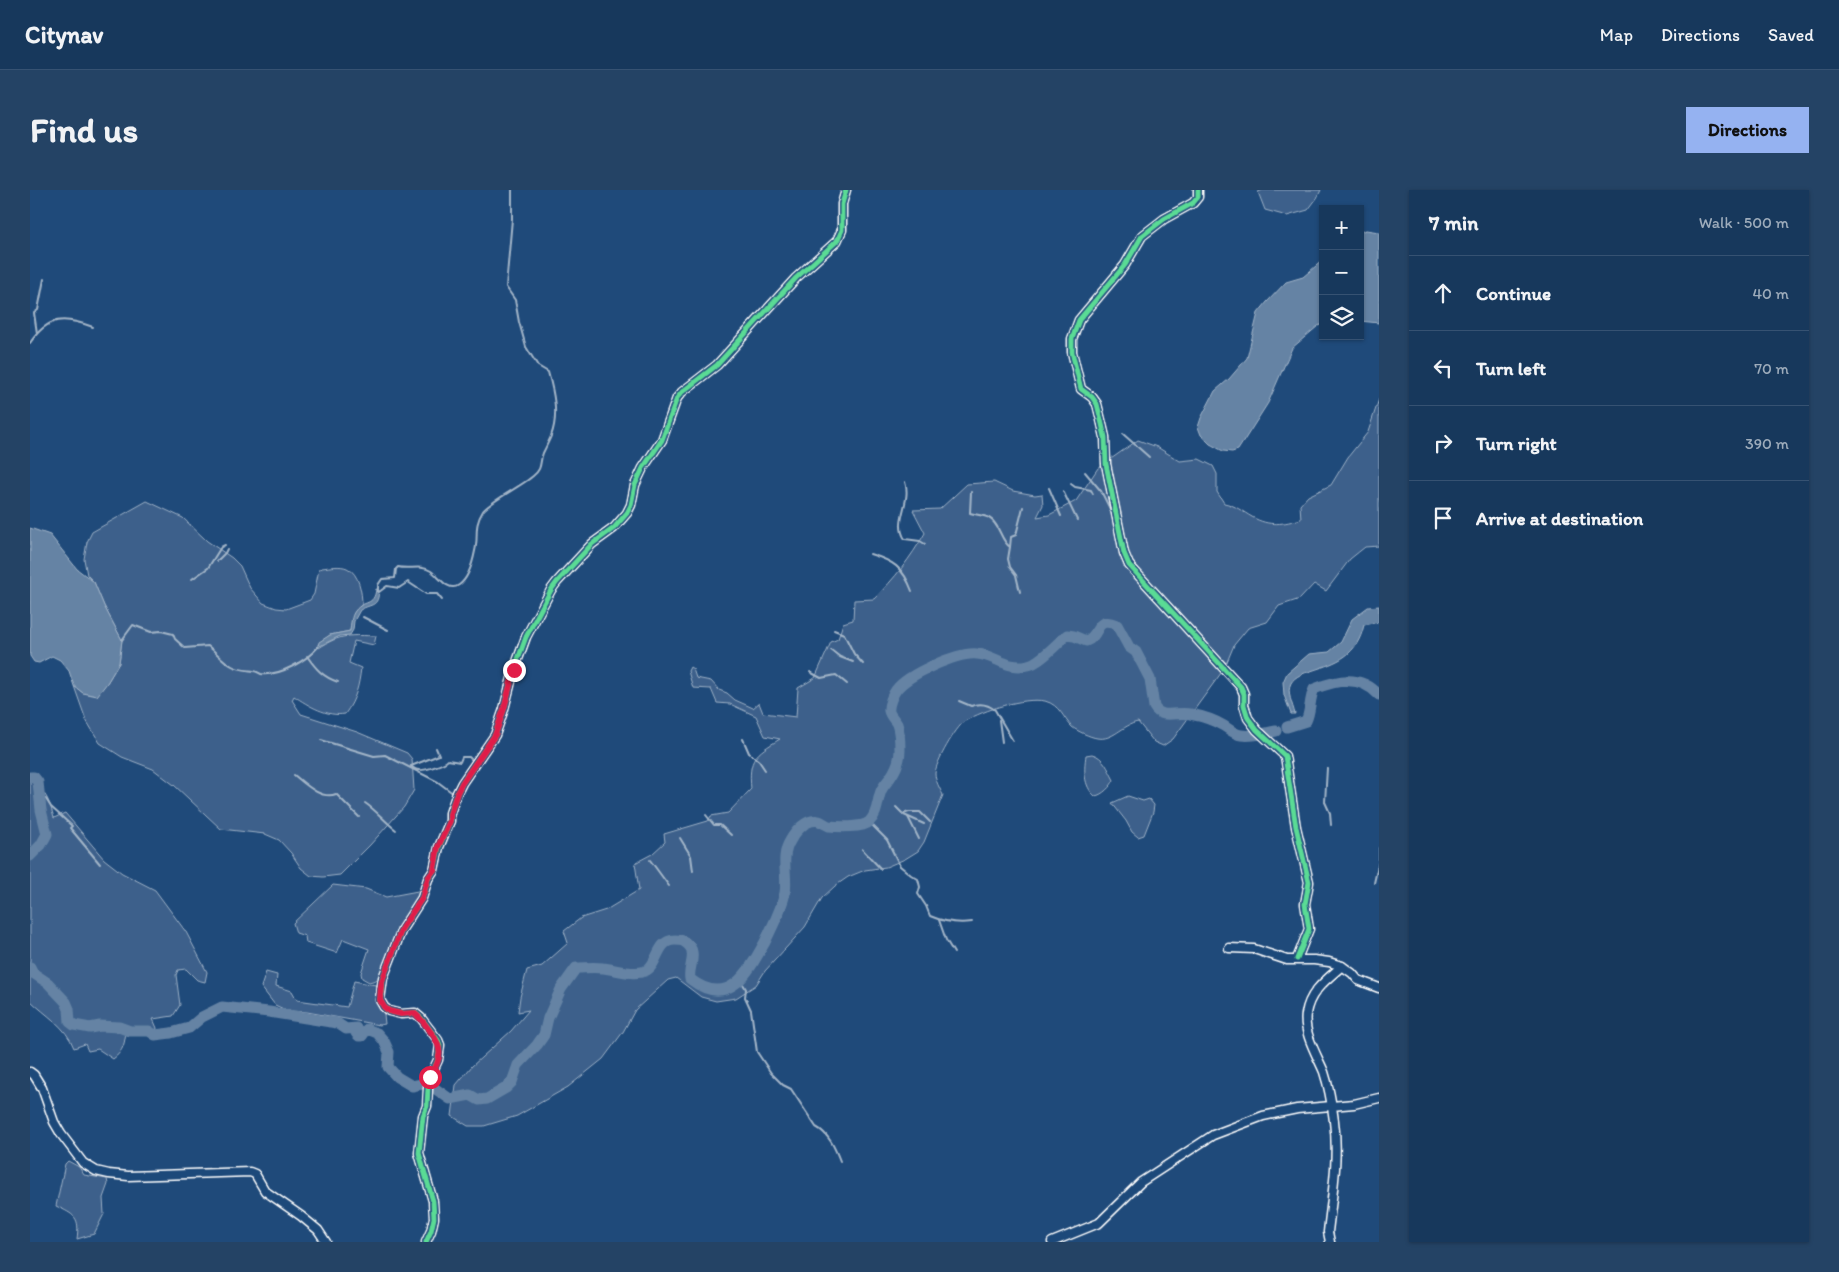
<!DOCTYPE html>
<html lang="en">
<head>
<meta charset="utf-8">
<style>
  body { margin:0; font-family:Itim,sans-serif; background:#244365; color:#f1f3f6 }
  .controls { position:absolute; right:15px; top:15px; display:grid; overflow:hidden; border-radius:0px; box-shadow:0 1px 4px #0004 }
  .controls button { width:45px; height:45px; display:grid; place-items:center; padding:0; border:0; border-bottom:1px solid #365272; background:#17385c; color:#f1f3f6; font:25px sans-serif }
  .stop { position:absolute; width:15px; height:15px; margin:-11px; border:4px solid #e11d48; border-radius:50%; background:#fff }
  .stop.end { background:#e11d48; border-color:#fff; box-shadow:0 1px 5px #0008 }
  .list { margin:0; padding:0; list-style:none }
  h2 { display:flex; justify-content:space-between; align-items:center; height:65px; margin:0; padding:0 20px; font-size:21px }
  h2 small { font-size:16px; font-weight:400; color:#9eacbb }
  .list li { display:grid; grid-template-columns:32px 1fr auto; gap:15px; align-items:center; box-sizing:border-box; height:75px; padding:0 20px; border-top:1px solid #365272 }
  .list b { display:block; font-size:19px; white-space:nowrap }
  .list em { font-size:16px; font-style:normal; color:#9eacbb }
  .icon { flex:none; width:28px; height:28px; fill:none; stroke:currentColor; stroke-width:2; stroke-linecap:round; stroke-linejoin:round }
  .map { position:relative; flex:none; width:1349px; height:1052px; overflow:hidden; border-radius:0px }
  header { display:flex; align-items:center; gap:30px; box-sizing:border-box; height:70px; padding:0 25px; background:#17385c; border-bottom:1px solid #365272 }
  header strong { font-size:24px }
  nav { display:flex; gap:28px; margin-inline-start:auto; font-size:18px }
  .intro { display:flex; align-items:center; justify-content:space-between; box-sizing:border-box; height:120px; padding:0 30px }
  h1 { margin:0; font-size:35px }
  .button { padding:12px 22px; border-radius:0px; background:#95b2f1; color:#111; font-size:18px; font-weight:700 }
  main { display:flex; gap:30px; padding:0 30px }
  aside { flex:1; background:#17385c; border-radius:0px; box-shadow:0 1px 4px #0004 }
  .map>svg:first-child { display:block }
</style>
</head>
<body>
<header>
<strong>Citynav</strong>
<nav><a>Map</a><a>Directions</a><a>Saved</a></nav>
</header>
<div class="intro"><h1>Find us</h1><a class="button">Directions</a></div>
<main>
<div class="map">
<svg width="1349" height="1052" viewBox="0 0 1349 1052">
  <rect width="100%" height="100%" fill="#1f4a7a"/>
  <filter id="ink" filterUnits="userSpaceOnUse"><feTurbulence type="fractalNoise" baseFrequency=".02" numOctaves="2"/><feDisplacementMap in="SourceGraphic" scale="10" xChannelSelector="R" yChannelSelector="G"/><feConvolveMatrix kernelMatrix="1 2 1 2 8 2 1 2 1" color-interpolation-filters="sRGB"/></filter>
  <g filter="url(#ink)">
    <!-- green -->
    <g fill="#3c618b" stroke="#9eb0c5">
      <polygon points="1233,0 1291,0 1287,8 1278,20 1257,26 1235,20 1228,2"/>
      <path d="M1349,209V356L1335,357L1320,369L1296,401L1284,394L1270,409L1249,416L1237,432L1218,438L1204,455L1194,479L1143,549L1133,556L1124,552L1108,532C1092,535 1083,551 1067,548C1060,547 1047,541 1042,537C1033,528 1030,515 1015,511C993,507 954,520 935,531C926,537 905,573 905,584C905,590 910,599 913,605L894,652L888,661L875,669L856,677L835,680L818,687L805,696L792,708L775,737L735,781L726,795L706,808L686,811L671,807L646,788L638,790L605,820L593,842L573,869L538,897L487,926L454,936H438L422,926L426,895L442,876L481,841L499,820L488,822L490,807L497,780L512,776L538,753L534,741L551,728L576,720L609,700L605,673L622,664L635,652L634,644L678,631L681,626L698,623L721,599C718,568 725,564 750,549L735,546L726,526L700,514L687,513L681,499L663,498L658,481L660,477L663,479L666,488L681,491L689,500L697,503L705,510L723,518L729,513L733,523L766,527L768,498L785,488L801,452L808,449L813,433L823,430L824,410L844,409C865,388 880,369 895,343L883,320L910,319L937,294L964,292L983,301L1005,305L1012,304L1013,315L1007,327L1019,325L1046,311L1068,278L1108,250L1127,257L1150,271L1169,269L1183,276L1187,284V302L1194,313C1205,315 1213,322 1222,327C1240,337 1253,334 1271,329L1270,315L1278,306L1301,295L1318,267L1338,242Z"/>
      <path d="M117,311L153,328L177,351L202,368L210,376L220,398L233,413L246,418L256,419L280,410L284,404L289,379L292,378C300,377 310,375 317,378C329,383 332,403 332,414C322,423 322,429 320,441L300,445L288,454V457L289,458C310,444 322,445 346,446L344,455L324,451L319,473L331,478C329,495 326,509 315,524C297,527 279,516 264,506L262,510L271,524L327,542L377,563L382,569L384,600L374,617L340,655L310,685L293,687L281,686L271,678L261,663L249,650L235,644L191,639L144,595L123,579L92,567L70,553L56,530L44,496L53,503L77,493L89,473L92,450L74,416L64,392L57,385L54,369L57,352L62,342Z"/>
      <path d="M1062,564C1074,567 1078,579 1084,590C1081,596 1073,605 1065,606C1053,596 1054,579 1056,565Z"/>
      <path d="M0,590C16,603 18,607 24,628L35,623L74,669L92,683L125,700L156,742L177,782L175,792L167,790L156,779L148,780L146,785L150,815L143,826L123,829L127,838L125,845L119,841L96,839C95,852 94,861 83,869L68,859L58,861L55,854L44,858C36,836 16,826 0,810Z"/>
      <polygon points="1098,606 1113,611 1119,609 1124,615 1123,622 1114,645 1108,647 1102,642 1096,631 1082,613"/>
      <polygon points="303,695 336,699 356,707 393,700 353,788 339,792 332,788 331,783 339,759 313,749 307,763 276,753 275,746 266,743 263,733"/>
      <polygon points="236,782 247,785 246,796 262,801 267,810 317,817 324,791 351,796 355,834 349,835 277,822 258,821 245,815 231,797"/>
      <path d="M38,971L49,977L54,985L77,989L78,994L73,1008L74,1024L64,1044L47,1049C50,1027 45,1025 26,1016L35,974Z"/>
    </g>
    <!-- water -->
    <g fill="#6583a4" stroke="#a3b5c8">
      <polygon points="1336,40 1349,42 1349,133 1330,131 1330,42"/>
      <polygon points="1293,70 1293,134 1288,136 1262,158 1238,213 1208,260 1202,262 1193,261 1180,254 1171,245 1168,237 1171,228 1185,201 1199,189 1217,168 1228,123 1237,112 1256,92 1273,87"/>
      <polygon points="0,338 20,345 47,379 64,392 74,416 92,450 89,473 77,493 67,506 53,503 44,496 39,481 30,470 22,466 9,473 4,472 0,466"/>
      <path d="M346,399L349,400C348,418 342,413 330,420L324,431L323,440L320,445L310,446L288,457L289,452L300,445L320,441C321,434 321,426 325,421C334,409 344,417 346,399Z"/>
      <path d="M1349,416V432L1334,435C1327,466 1308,472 1281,481C1274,483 1265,486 1261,493C1256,502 1263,515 1265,524H1261L1254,505L1253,492L1257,483L1279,464L1299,462L1311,452L1322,429L1338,417Z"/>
    </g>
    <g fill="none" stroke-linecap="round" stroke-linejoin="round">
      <!-- stream -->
      <g stroke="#a3b5c8" stroke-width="2">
        <polyline points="7,143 4,123 8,120 14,89"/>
        <path d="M0,153C18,126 34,126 63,137"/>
        <polyline points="1093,244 1119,267"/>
        <polyline points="1055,282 1071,301 1081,321"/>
        <path d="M875,292C882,312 863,331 875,349L890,351L895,354"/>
        <polyline points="1041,294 1045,297 1061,300 1063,304"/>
        <polyline points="1019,298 1031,326"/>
        <polyline points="1033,301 1047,330"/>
        <path d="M941,302L940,323C946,325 954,325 959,328C970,334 970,350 980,357L978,369L980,377L986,385L990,402"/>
        <polyline points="980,357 981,347 986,345 993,317"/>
        <path d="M840,364C863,371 873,377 882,401"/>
        <polyline points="187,371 195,363 197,359"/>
        <polyline points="162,389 178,378 191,357 195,355"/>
        <path d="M348,402V395L352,389L365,388L366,379L368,377C380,380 390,374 401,381C409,386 418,403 429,395C438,389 443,371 445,361C449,345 443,337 453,321C458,313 493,295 503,286C513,278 509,273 513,263C516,257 519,251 521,246C529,225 524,203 518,182L508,176L496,157L489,132L485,110L476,97L482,29V0"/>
        <polyline points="349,402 357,396 369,398 378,392 396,404 407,404 412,410"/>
        <polyline points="333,427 358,440"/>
        <polyline points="804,440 814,444 824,464 833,474"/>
        <path d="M92,450L103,435L121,442L131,441L143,444L145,449L155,458L178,456C186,462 193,471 202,476C209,480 216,480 224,481C226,481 229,483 231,484C250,486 276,471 288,457"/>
        <polyline points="801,460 810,467 823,472"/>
        <path d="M277,466C286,479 293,487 308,492"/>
        <polyline points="780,482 791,488 806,485 817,494"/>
        <path d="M929,511L941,516C949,513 958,514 965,520L983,551"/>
        <polyline points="969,530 972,552"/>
        <polyline points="713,549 719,563 729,571 735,580"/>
        <polyline points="291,550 334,563 344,566 355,565 408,592 424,604"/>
        <path d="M381,576C383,578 386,580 389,580C394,581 415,574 418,570L430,572L432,567H439L443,571"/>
        <polyline points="381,576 409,565 406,558"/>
        <polyline points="1297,578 1295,612 1300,623 1301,635"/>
        <path d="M264,585C275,594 291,610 306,604L329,627"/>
        <polyline points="9,609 16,609 21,617 42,636 40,638 70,674"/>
        <path d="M335,613C347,621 355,632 366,640"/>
        <polyline points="866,617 873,624 879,622 890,622 900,632"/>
        <polyline points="676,625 684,635 690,635 701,645"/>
        <polyline points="874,625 894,634"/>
        <polyline points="878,627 889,649"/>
        <path d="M839,632L857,650L870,676L881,685L888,689L890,697L888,704L896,716L900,726C914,732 927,734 942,732"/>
        <polyline points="650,648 661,666 663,681"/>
        <polyline points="832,659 851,679"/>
        <polyline points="620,670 639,696"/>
        <polyline points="1344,693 1349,671 1349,658"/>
        <polyline points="909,730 916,750 924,763"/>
        <path d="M706,793L713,794L716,799L715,807L721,820L727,862L741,883L753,895L761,899L786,937C799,944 805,958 810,971"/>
      </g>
      <!-- river -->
      <g stroke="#6583a4" stroke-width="11">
        <path d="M1257,537L1276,531C1281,521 1279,510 1284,499C1307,490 1330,484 1349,505"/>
        <polyline points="0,587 4,587 8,592 11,620 17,644 11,655 0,666"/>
        <path d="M0,777L3,783L18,793L36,812L39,819L40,832L44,835L60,838L70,836L89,837L100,841H119L125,845L141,843L159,838L172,827L192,817L239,822L307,833L316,839L326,838V843L329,846H332L337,839L347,843L354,851L359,862L358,877L367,887L382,896L397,893L420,909L440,905L449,910L457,909L476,898L482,892L488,875L507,855L514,845L518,828L531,799L546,778C555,778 564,777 573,778C585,779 603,786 615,781C629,775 626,750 645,750C650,750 653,750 656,753C659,755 662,759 662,762C664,771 658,780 660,789C699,819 718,783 735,752C743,735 751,721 755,703C758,686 750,667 760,651C765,642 776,628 789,631C792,632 796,635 799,636C808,637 833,638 839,632C848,624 847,611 851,601C853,596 857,592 860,588C865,581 870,570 870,560C870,552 870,542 867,534C865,530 860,526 859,521C858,515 863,504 866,500C878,484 928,462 947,464C965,465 977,480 998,475C1010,473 1027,453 1037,445L1044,446L1056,451C1071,446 1064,425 1087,435L1099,457L1106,462L1120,489L1124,517C1131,530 1148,521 1160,524C1171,526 1184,530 1194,536C1199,539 1204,544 1211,545C1223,547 1234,543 1246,541"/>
      </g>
      <defs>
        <g id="minor">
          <polyline points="1168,0 1168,7 1163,13 1134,29 1112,46 1095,75 1049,130 1042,149 1042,162 1051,199 1062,207 1067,214 1071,230 1075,247 1076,274 1094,363 1099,375 1211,497 1214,504 1214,515 1218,528 1227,540 1255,566 1266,637 1279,692 1275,714 1279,739 1267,769"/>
          <polyline points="1199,758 1224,759 1257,770 1284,770 1299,772 1312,776 1322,783 1328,790 1349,798"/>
          <polyline points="0,882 4,885 12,898 24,932 31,944 53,973 66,981 79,984 98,986 220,982 225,984 235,1001 271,1026 288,1040 296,1052"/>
          <polyline points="396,1052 401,1041 404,1028 403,1011 389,963 393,926 397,916 398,898 400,887 408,870 410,855 408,850 391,828 385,823 371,824 359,821 354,817 350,810 353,788 372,739 392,708 398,689 404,680 409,657 420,631 420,623 427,603 432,593 465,545 474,519 484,480 496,447 521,400 527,392 562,354 584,338 597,323 601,315 605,295 613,278 632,250 647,208 652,202 687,175 766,88 807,51 812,40 812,14 816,0"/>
          <polyline points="1022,1052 1069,1033 1111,992 1183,945 1233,926 1267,919 1324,914 1349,908"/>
          <path d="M1300,1052L1298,1042C1302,1005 1309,968 1304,931C1302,915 1299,897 1294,882C1287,865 1273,843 1276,824C1279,802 1296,790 1312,776"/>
        </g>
      </defs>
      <!-- minor casing -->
      <use href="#minor" stroke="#fff" stroke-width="11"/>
      <!-- minor -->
      <use href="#minor" stroke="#1f4a7a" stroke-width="8"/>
      <defs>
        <g id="cycleway">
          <polyline points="1168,0 1168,7 1163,13 1134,29 1112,46 1095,75 1049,130 1042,149 1042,162 1051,199 1062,207 1067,214 1071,230 1075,247 1076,274 1094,363 1099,375 1211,497 1214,504 1214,515 1218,528 1227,540 1255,566 1266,637 1279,692 1275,714 1279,739 1267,769"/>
          <polyline points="396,1052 401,1041 404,1028 403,1011 389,963 393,926 397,916 398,898 400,887 408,870 410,855 408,850 391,828 385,823 371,824 359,821 354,817 350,810 353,788 372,739 392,708 398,689 404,680 409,657 420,631 420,623 427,603 432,593 465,545 474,519 484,480 496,447 521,400 527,392 562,354 584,338 597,323 601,315 605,295 613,278 632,250 647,208 652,202 687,175 766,88 807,51 812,40 812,14 816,0"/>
        </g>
      </defs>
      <!-- cycleway casing -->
      <use href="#cycleway" stroke="#1f4a7a" stroke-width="8"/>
      <!-- cycleway -->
      <use href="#cycleway" stroke="#5adb95" stroke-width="5"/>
    </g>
  </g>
  <g fill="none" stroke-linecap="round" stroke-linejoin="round" filter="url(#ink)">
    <!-- route -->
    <path stroke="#e11d48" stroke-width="6" d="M400,887C411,869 414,858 400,841C395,834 391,828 384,823L371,824L359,821L354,817L350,810L351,796L353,788L372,738L392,708L398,688L404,680L408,657L420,631V624L427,603L432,593L465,545L474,519L484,480"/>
  </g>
</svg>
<div class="controls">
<button>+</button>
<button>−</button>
<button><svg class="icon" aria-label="layers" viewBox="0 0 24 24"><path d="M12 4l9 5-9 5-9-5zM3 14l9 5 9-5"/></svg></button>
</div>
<div class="stop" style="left:400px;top:887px"></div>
<div class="stop end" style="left:484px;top:480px"></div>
</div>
<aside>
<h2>7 min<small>Walk · 500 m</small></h2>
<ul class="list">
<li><svg class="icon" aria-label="ahead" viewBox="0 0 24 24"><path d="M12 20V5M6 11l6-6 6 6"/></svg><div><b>Continue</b></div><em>40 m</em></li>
<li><svg class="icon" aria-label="left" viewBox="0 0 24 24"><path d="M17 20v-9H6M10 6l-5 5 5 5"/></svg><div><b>Turn left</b></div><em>70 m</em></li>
<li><svg class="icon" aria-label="right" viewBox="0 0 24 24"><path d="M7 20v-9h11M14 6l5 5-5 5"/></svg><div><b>Turn right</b></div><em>390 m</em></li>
<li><svg class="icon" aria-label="arrive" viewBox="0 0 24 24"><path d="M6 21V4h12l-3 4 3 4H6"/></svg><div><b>Arrive at destination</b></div></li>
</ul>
</aside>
</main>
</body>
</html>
